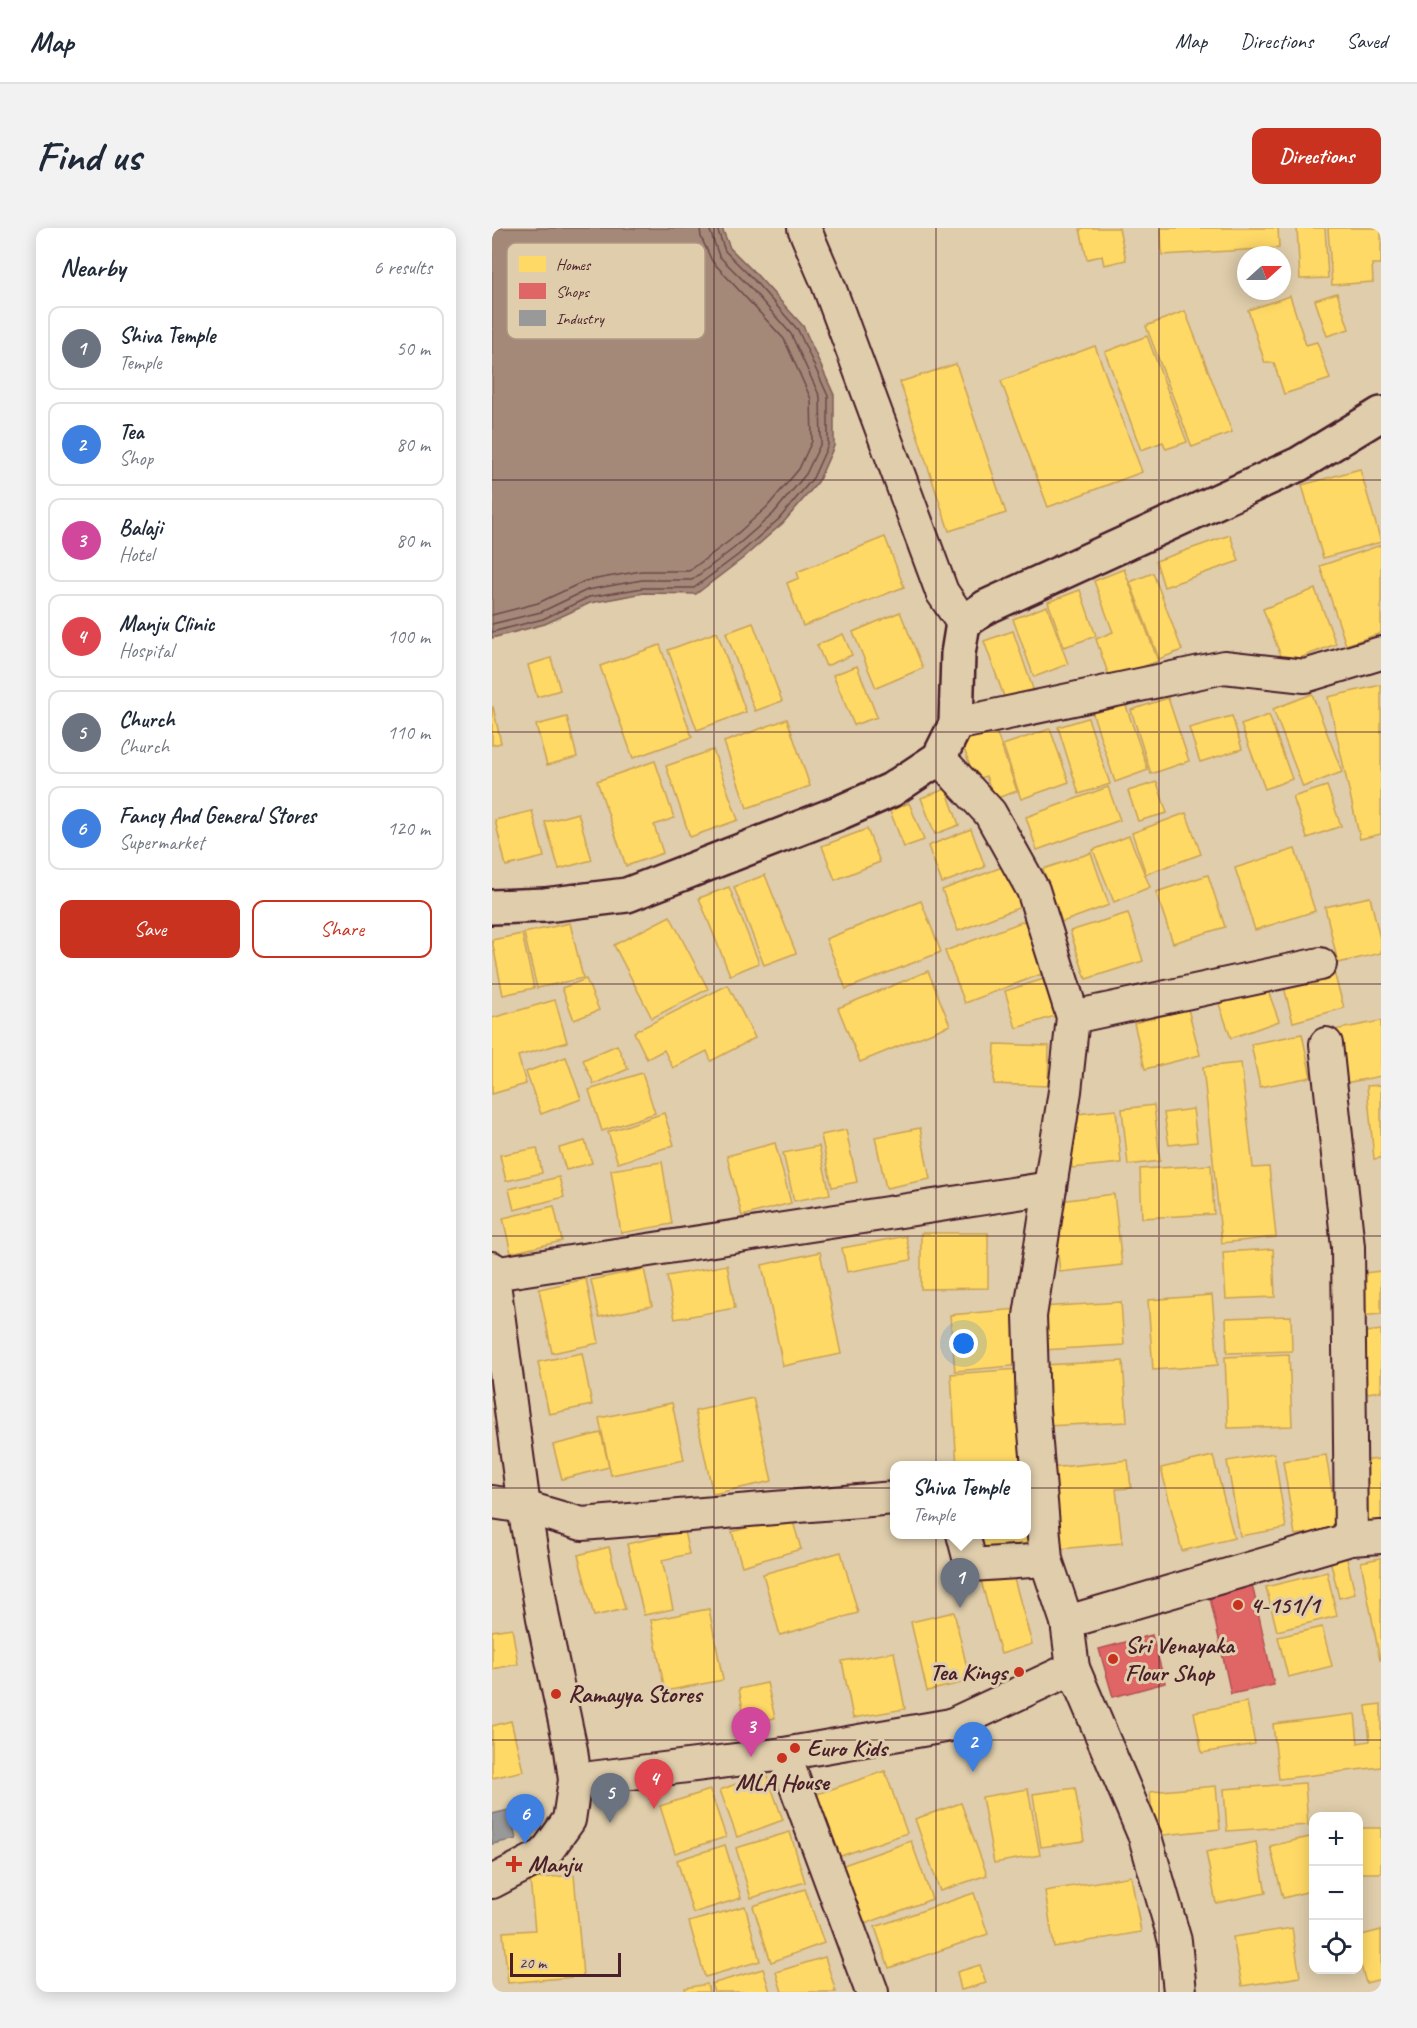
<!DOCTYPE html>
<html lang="en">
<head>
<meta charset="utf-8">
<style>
  body { margin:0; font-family:Caveat,sans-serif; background:#f2f2f3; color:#1f2937 }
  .controls { position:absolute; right:18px; bottom:18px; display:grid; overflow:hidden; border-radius:12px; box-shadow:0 3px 15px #0003 }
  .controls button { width:54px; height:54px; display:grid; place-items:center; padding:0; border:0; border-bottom:2px solid #e0e1e3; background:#fff; color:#1f2937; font:30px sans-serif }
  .compass { position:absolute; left:745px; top:18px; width:54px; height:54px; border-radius:50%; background:#fff; box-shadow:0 3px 15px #0003; rotate:69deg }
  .scale { position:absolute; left:18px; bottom:15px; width:111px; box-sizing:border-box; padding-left:6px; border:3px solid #4a1f2b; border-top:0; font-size:16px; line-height:21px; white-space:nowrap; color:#4a1f2b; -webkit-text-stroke:4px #dfcdab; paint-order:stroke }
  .you { position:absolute; left:472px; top:1116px; width:21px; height:21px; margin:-15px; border:4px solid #fff; border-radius:50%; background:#1a73e8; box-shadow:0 0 0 9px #1a73e833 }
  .badge { display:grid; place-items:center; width:39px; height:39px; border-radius:50%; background:#c8321e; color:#fff; font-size:20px; font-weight:700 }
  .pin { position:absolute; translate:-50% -50px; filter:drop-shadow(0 2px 3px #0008) }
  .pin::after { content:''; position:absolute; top:32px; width:21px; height:18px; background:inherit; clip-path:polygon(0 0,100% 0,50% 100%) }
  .popup { position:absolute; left:398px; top:1233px; width:141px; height:78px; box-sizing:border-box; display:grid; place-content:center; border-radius:12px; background:#fff; filter:drop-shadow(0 2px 4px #0005); font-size:20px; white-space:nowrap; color:#747a83 }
  .popup b { font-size:22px; color:#1f2937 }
  .popup::after { content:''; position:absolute; left:50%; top:100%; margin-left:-12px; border:12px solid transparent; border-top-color:#fff }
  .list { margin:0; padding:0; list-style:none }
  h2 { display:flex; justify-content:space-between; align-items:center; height:78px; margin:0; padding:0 24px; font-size:26px }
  h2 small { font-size:20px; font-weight:400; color:#747a83 }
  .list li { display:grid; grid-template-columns:39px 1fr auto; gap:18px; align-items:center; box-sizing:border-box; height:84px; margin:0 12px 12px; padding:0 12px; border:2px solid #e0e1e3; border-radius:12px }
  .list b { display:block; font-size:22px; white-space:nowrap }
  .list p { margin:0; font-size:20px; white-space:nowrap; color:#747a83 }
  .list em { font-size:20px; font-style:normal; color:#747a83 }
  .actions { display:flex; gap:12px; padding:18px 24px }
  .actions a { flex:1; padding:14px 0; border:2px solid #c8321e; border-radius:12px; text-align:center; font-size:21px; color:#c8321e }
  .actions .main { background:#c8321e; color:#fff }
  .icon { flex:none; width:33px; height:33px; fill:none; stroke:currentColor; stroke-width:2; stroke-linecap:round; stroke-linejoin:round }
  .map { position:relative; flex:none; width:889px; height:1764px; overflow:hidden; border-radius:12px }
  header { display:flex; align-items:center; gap:36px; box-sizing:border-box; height:84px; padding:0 30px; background:#fff; border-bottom:2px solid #e0e1e3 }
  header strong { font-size:28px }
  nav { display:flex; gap:33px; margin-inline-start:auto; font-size:21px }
  .intro { display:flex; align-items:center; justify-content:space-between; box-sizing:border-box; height:144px; padding:0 36px }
  h1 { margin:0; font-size:42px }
  .button { padding:15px 27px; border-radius:12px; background:#c8321e; color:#fff; font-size:21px; font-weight:700 }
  main { display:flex; gap:36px; padding:0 36px }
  aside { flex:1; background:#fff; border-radius:12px; box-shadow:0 3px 15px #0003 }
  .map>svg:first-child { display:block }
</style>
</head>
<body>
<header>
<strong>Map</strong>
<nav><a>Map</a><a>Directions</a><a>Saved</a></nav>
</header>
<div class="intro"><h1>Find us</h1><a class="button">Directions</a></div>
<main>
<aside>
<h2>Nearby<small>6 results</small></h2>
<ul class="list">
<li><span class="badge" style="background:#6b7280">1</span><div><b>Shiva Temple</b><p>Temple</p></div><em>50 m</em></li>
<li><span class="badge" style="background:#3f7fe0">2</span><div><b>Tea</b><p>Shop</p></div><em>80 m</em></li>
<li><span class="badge" style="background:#d1479c">3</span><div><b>Balaji</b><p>Hotel</p></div><em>80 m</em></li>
<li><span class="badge" style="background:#e0444e">4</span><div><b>Manju Clinic</b><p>Hospital</p></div><em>100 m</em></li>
<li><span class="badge" style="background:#6b7280">5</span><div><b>Church</b><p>Church</p></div><em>110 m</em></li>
<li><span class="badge" style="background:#3f7fe0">6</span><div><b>Fancy And General Stores</b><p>Supermarket</p></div><em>120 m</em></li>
</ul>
<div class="actions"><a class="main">Save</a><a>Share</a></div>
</aside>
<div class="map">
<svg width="889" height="1764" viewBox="0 0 889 1764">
  <rect width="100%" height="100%" fill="#dfcdab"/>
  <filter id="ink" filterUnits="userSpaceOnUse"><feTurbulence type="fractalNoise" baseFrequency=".0167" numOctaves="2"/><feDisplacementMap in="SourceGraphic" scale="12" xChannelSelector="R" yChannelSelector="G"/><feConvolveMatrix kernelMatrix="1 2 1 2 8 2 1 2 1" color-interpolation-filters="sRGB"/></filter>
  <g filter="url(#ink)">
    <!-- water -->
    <polygon fill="#a48878" stroke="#805e59" stroke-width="1.5" points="0,0 230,0 238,20 265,47 311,98 342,167 342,218 326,254 291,295 250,331 204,366 152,365 98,375 53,396 0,410"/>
    <!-- homes -->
    <g fill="#ffd966" stroke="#c9a154" stroke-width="1.5">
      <polygon points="592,0 627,0 634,32 612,37 610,28 595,31 588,1"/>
      <polygon points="669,0 786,0 787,20 670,27"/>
      <polygon points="805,0 833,0 836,50 808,51"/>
      <polygon points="836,0 889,0 889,36 880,36 881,54 840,57"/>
      <polygon points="845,65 857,101 835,108 823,72"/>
      <polygon points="798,68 814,117 825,114 838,151 792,166 782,135 773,135 756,82"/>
      <polygon points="693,83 740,204 700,219 654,98"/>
      <polygon points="655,108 695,214 674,221 671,214 649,222 613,124"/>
      <polygon points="603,118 650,244 556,279 509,153"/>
      <polygon points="464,136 514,285 457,303 408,154"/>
      <polygon points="868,241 889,314 831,330 810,257"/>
      <polygon points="738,307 747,333 672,359 664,333"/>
      <polygon points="393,309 412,359 311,398 295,355 307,350 305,344"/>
      <polygon points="889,317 889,405 854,417 828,338"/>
      <polygon points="632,341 666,433 618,451 604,411 621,404 602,353"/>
      <polygon points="661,345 690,422 667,431 638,354"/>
      <polygon points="823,361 844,416 792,436 771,381"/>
      <polygon points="588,362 604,408 572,419 556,374"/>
      <polygon points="555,378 576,436 542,449 521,391"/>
      <polygon points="408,384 431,440 384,460 361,404"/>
      <polygon points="261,395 290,473 263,483 234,405"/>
      <polygon points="521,403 542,464 514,474 492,413"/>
      <polygon points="225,404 254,484 205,502 176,422"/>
      <polygon points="351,406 360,427 334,438 325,417"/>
      <polygon points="168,417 200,509 141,530 108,438"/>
      <polygon points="59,430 68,462 45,469 36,437"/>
      <polygon points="365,438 385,489 362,497 341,447"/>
      <polygon points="889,457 889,606 868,611 836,469"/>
      <polygon points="820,466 850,544 811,559 781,481"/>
      <polygon points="676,470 697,533 659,546 639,482"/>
      <polygon points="632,472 656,542 623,554 600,483"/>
      <polygon points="1,479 9,515 0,517 0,480"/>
      <polygon points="777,487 800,551 773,561 749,497"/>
      <polygon points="740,488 750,521 708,534 697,500"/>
      <polygon points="75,489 85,529 55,537 44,497"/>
      <polygon points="596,490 618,556 587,566 566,499"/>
      <polygon points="295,491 318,558 255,580 232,514"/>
      <polygon points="503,500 525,563 502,571 494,548 483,552 469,512"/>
      <polygon points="558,501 577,554 529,571 511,517"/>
      <polygon points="221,522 246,592 198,609 174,538"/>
      <polygon points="163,533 182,590 162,597 171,625 134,638 105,553"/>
      <polygon points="665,554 675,585 646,593 636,563"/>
      <polygon points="835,558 849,598 815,610 801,569"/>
      <polygon points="616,559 628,592 545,622 534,589"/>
      <polygon points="454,561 467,597 443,606 429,570"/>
      <polygon points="417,575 432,612 412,619 398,583"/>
      <polygon points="40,583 52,629 14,638 3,592"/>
      <polygon points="86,585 100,632 67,641 53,594"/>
      <polygon points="694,585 709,626 654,646 640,605"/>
      <polygon points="375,601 388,634 343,652 330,618"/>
      <polygon points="479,601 493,639 450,655 436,618"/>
      <polygon points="637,608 658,659 622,674 601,622"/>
      <polygon points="803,621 823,683 763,702 743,640"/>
      <polygon points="599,625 617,677 570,694 551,641"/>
      <polygon points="518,636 534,677 466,703 450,662"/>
      <polygon points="273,647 304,725 272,737 242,659"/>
      <polygon points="716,647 733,699 681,715 664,664"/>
      <polygon points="237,659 267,735 238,747 207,670"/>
      <polygon points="878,669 889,715 889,725 846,735 833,679"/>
      <polygon points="429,673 449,724 354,761 334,711"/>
      <polygon points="636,685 651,733 594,751 578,703"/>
      <polygon points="178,688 216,761 160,790 122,717"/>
      <polygon points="535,692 555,744 473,775 453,723"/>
      <polygon points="78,695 91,750 45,760 32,705"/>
      <polygon points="30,706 42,760 11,767 0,712"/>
      <polygon points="841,741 852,780 801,794 791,755"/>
      <polygon points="436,743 458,797 368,834 346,780"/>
      <polygon points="94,751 107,782 82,792 70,760"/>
      <polygon points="552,751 563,788 524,800 513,763"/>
      <polygon points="236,757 263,810 219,833 215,823 181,840 172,822 155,831 142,804"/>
      <polygon points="774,757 787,793 739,810 726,773"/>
      <polygon points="63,772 75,814 26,828 34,856 0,866 0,790"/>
      <polygon points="696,781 708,827 653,841 642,795"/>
      <polygon points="889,793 889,848 853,855 842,802"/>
      <polygon points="810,806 819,849 768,859 759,816"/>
      <polygon points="503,816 557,818 556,858 502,856"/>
      <polygon points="125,817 136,841 102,856 91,832"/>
      <polygon points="74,829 89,871 49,886 34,844"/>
      <polygon points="749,835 761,940 777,939 784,1009 730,1015 711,839"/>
      <polygon points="150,845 163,885 110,903 97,862"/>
      <polygon points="889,857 889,930 882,931 875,858"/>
      <polygon points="662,877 668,933 636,937 630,881"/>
      <polygon points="701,881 705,914 677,917 672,885"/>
      <polygon points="624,882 629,935 580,940 575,887"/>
      <polygon points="172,885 182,917 126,935 116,904"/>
      <polygon points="428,900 438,951 394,960 383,909"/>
      <polygon points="354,902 365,954 340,959 329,907"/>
      <polygon points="93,913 100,935 74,942 67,920"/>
      <polygon points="283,915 299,975 250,988 235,928"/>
      <polygon points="327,918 338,966 302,973 291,925"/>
      <polygon points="45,920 50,945 14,953 8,927"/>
      <polygon points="170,934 180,996 129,1005 119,942"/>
      <polygon points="719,937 722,986 650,990 648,941"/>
      <polygon points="67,949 72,969 22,982 17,961"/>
      <polygon points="622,966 630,1037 568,1044 560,974"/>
      <polygon points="62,978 70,1013 19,1025 11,990"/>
      <polygon points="429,1005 496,1005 496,1060 429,1061"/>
      <polygon points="414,1008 419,1032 355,1044 350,1020"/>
      <polygon points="781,1021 783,1069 734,1071 731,1024"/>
      <polygon points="328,1024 349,1126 291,1138 270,1037"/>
      <polygon points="235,1037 243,1080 183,1091 175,1048"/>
      <polygon points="152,1041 160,1078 107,1089 99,1052"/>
      <polygon points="889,1043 889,1086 868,1088 863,1046"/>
      <polygon points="94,1051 107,1115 60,1125 47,1061"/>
      <polygon points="720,1067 726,1137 661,1142 656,1072"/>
      <polygon points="629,1074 632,1117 551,1122 548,1079"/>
      <polygon points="526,1081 531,1137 463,1143 458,1087"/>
      <polygon points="799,1088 800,1123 735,1125 734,1090"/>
      <polygon points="889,1102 889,1163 868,1166 860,1106"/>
      <polygon points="90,1125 100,1177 57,1186 46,1134"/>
      <polygon points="797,1126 800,1198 736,1200 733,1129"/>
      <polygon points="631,1133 635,1194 554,1198 551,1137"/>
      <polygon points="528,1141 534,1238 465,1238 459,1146"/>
      <polygon points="261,1170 280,1253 221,1266 203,1183"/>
      <polygon points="180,1175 192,1232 119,1247 107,1190"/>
      <polygon points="109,1205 117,1239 70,1251 61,1217"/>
      <polygon points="782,1225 794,1300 748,1308 735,1233"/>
      <polygon points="834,1227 846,1301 803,1307 791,1233"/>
      <polygon points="721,1228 742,1310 690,1323 669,1240"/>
      <polygon points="889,1231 889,1296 874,1298 866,1233"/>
      <polygon points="636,1232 639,1260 624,1261 630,1315 567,1321 558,1240"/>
      <polygon points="534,1251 543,1320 483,1324 482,1306 534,1306"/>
      <polygon points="299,1287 309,1321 250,1338 240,1304"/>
      <polygon points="192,1303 197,1326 170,1332 181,1381 152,1387 135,1316"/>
      <polygon points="117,1319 133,1381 102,1388 86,1327"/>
      <polygon points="349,1324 366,1385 288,1407 271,1346"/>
      <polygon points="854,1327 863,1366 847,1370 838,1331"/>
      <polygon points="889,1330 889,1432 888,1432 869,1334"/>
      <polygon points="519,1340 540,1416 509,1426 488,1349"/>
      <polygon points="835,1344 845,1388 785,1403 774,1359"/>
      <polygon points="217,1381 231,1452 173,1463 159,1392"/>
      <polygon points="462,1384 478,1453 435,1463 419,1394"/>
      <polygon points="830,1399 840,1438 796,1449 786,1409"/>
      <polygon points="20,1400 26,1436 0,1441 0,1403"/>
      <polygon points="402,1424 413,1481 361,1490 350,1433"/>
      <polygon points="275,1455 283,1490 254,1496 247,1461"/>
      <polygon points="755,1474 763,1516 710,1525 702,1484"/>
      <polygon points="889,1476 889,1539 787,1551 781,1496 863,1486 866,1515 878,1513 874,1478"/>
      <polygon points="19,1493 31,1543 0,1550 0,1498"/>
      <polygon points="393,1543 415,1605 346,1629 325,1566"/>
      <polygon points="274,1545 291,1592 245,1609 228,1562"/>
      <polygon points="813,1555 816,1597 735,1603 732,1561"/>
      <polygon points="724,1558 728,1601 662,1608 658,1564"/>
      <polygon points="583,1560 592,1613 549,1619 541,1566"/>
      <polygon points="536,1561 548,1627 502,1635 490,1569"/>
      <polygon points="218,1562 234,1609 183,1625 168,1578"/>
      <polygon points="469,1575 495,1647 448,1663 423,1591"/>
      <rect x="866" y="1600" width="23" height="45"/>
      <polygon points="298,1604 313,1654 259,1670 244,1620"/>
      <polygon points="822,1608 822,1662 791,1670 778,1618"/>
      <polygon points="419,1613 440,1671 370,1697 349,1638"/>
      <polygon points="764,1614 774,1665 724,1675 714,1624"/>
      <polygon points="233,1617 249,1670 201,1685 185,1632"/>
      <polygon points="82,1647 91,1748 16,1755 11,1704 43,1702 38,1651"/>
      <polygon points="639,1648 649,1704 562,1719 553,1663"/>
      <polygon points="313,1661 332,1715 279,1734 261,1678"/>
      <polygon points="482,1665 496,1706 397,1740 383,1699"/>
      <polygon points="253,1678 268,1733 213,1749 197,1694"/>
      <polygon points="800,1700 808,1749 750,1758 741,1709"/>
      <polygon points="889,1702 889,1751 874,1755 866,1727 866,1708"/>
      <polygon points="333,1729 344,1764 290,1764 284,1744"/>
      <polygon points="488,1737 494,1755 469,1762 465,1744"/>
      <polygon points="271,1741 278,1764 222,1764 219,1756"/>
      <polygon points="215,1756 217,1764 194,1764 193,1760"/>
    </g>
    <!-- shops -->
    <g fill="#e06666" stroke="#b35154" stroke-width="1.5">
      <polygon points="760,1356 782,1457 739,1466 717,1365"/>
      <polygon points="660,1407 673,1455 621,1469 607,1421"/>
    </g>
    <!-- industry -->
    <polygon fill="#999" stroke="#817478" stroke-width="1.5" points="17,1582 24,1611 0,1616 0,1586"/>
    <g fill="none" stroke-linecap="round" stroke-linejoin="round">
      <!-- shore -->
      <g stroke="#6e494a" stroke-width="1.5">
        <polyline points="0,387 46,375 93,353 149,343 197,343 236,314 275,279 307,241 320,213 319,171 292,111 220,33 209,9 208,0"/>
        <polyline points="0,396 49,384 95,362 150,352 200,352 241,321 281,286 314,246 329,215 328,169 299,106 256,57 227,28 217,0"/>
        <polyline points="0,404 51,391 97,369 151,360 202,360 246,327 287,291 321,250 336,217 336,168 306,102 261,51 233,23 225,0"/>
      </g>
      <defs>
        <g id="minor">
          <polyline points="312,0 336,56 450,364 471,395"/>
          <polyline points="464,496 732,439 813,448 889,425"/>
          <polyline points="447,530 498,585 541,662 581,789 573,863 538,1088 541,1181 554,1332 575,1394 581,1440 653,1609 683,1713 688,1764"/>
          <polyline points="581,789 828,736"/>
          <polyline points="834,816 856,1019 859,1311"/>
          <polyline points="0,1040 32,1279 51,1390 79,1522 83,1552 77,1592 52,1627 0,1654"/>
          <polyline points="1,1046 558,960"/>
          <polyline points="0,1274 32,1279 90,1296 402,1270"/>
          <polyline points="471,1306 479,1337 554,1332"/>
          <polyline points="575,1394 859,1311 889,1309"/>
          <polyline points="292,1526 380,1764"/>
          <polyline points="83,1552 292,1526 459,1497 581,1440"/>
        </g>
        <polyline id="tertiary" points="0,679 53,677 135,667 349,584 399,562 447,530 464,496 466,426 471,395 494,379 807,236 889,186"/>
      </defs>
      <!-- minor casing -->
      <use href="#minor" stroke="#4a1f2b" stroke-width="36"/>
      <!-- tertiary casing -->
      <use href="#tertiary" stroke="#4a1f2b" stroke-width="38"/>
      <!-- minor -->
      <use href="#minor" stroke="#dfcdab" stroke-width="32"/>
      <!-- tertiary -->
      <use href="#tertiary" stroke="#dfcdab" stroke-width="33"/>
    </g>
  </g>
  <!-- grid -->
  <path fill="none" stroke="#4a1f2b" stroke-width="1.5" stroke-opacity="0.55" d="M222,0V1764M444,0V1764M667,0V1764M0,252H889M0,504H889M0,756H889M0,1008H889M0,1260H889M0,1512H889"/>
  <!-- markers -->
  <g fill="#c8321e" stroke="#dfcdab" stroke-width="2">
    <circle cx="746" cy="1377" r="6"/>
    <circle cx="621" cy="1431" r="6"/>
    <circle cx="527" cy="1444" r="6"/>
    <circle cx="64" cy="1466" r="6"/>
    <circle cx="303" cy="1520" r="6"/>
    <circle cx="290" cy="1530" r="6"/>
    <path d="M19 1627h6v6h6v6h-6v6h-6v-6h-6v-6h6z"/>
  </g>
  <g text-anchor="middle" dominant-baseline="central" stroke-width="6" stroke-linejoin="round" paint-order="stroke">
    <!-- poi labels -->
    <g font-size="24" font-weight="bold" fill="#4a1f2b" stroke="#dfcdab" text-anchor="start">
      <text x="758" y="1377">4-151/1</text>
      <text x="633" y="1417">Sri Venayaka<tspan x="633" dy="28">Flour Shop</tspan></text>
      <text x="515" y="1444" text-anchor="end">Tea Kings</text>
      <text x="76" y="1466">Ramayya Stores</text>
      <text x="315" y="1520">Euro Kids</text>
      <text x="290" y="1554" text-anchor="middle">MLA House</text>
      <text x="36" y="1636">Manju</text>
    </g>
  </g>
  <!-- legend -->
  <rect x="15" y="15" width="198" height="96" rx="9" fill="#dfcdab" stroke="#b29985" stroke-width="1.5"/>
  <rect x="27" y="28" width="27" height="16" fill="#ffd966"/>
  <rect x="27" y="55" width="27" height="16" fill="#e06666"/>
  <rect x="27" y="82" width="27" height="16" fill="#999"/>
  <g font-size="16" fill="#4a1f2b">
    <text x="64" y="42">Homes</text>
    <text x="64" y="69">Shops</text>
    <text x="64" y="96">Industry</text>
  </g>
</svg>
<div class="controls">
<button>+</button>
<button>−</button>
<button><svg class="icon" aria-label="locate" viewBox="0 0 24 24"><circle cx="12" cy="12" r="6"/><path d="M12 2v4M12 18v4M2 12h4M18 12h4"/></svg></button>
</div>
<svg class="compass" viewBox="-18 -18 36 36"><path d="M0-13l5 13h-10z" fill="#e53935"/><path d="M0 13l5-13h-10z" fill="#747a83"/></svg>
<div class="scale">20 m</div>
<div class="you"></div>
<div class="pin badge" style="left:468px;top:1380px;background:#6b7280">1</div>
<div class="popup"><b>Shiva Temple</b>Temple</div>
<div class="pin badge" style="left:481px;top:1544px;background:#3f7fe0">2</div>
<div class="pin badge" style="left:259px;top:1529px;background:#d1479c">3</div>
<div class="pin badge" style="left:162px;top:1581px;background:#e0444e">4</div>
<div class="pin badge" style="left:118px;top:1595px;background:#6b7280">5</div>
<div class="pin badge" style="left:33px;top:1616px;background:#3f7fe0">6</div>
</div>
</main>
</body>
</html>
